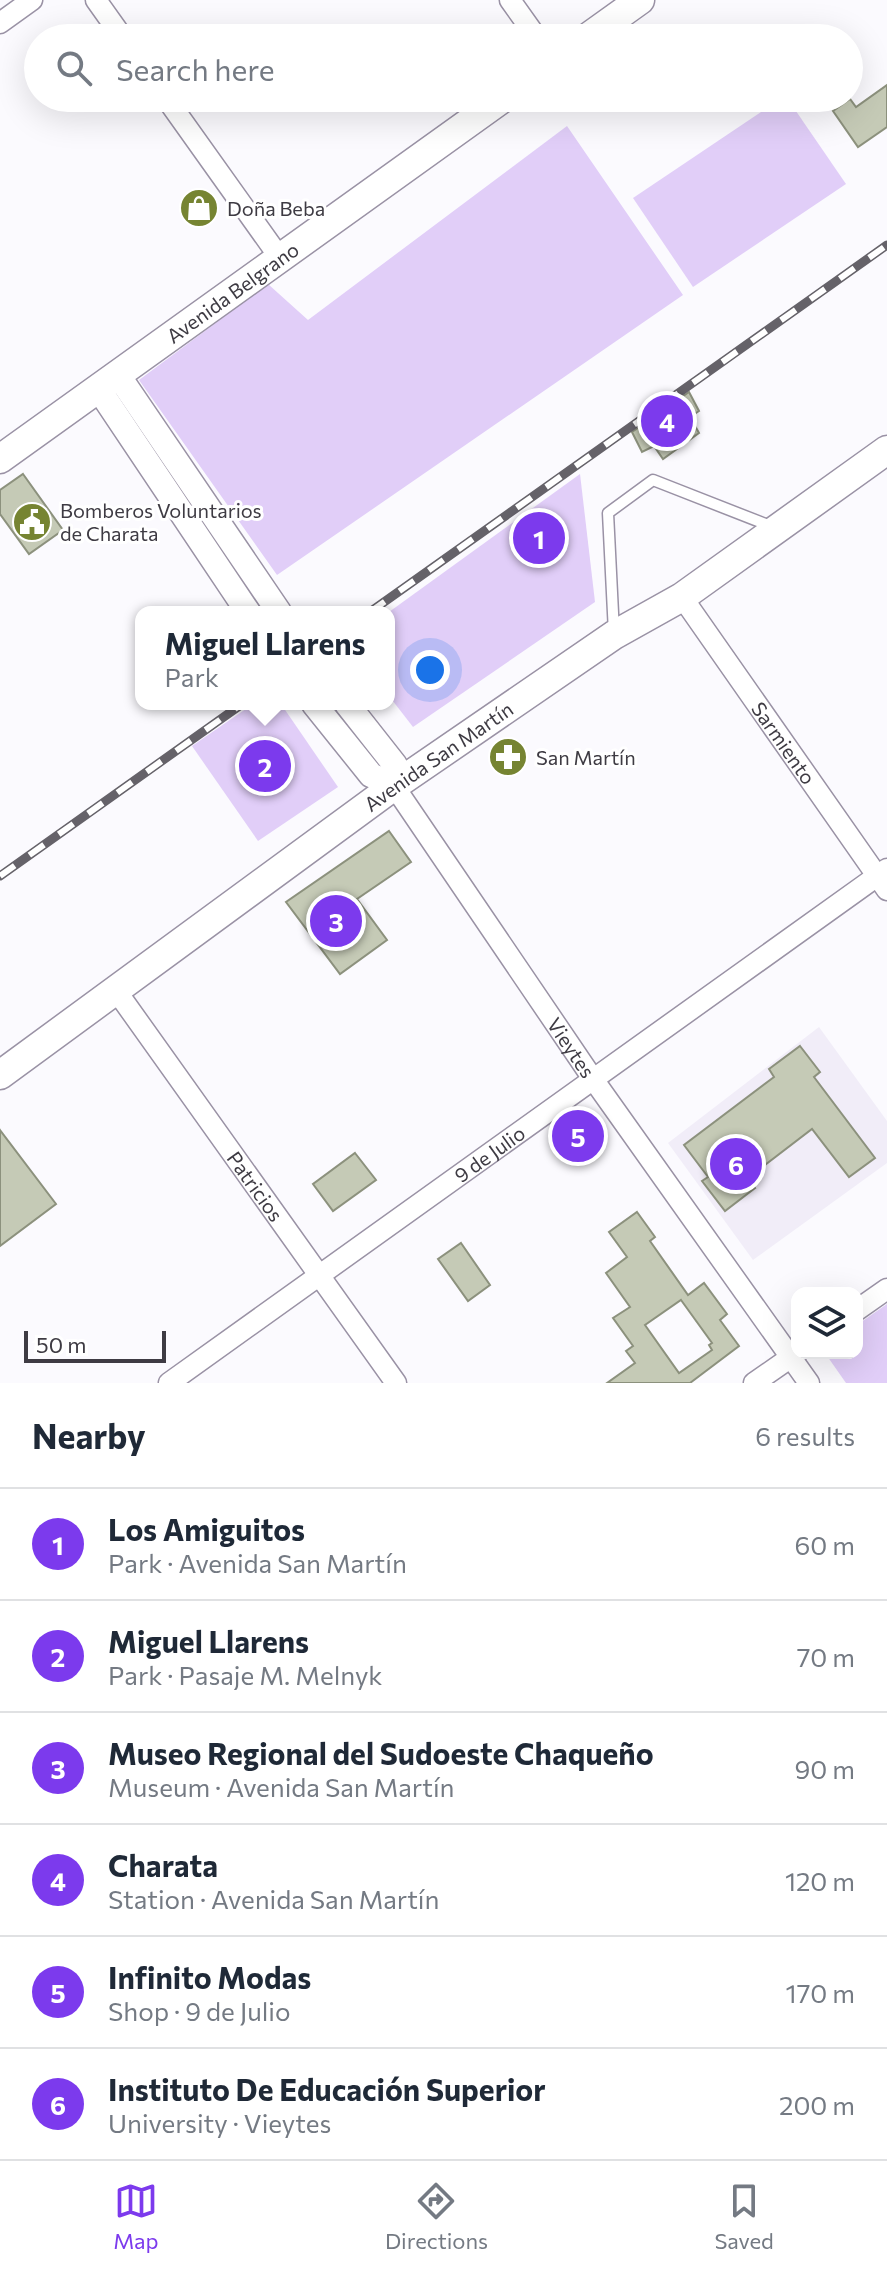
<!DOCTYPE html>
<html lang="en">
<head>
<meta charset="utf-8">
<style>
  body { margin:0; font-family:Commissioner,sans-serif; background:#f2f2f3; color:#1f2937 }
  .controls { position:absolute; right:24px; bottom:24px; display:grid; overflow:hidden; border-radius:16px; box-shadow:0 8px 32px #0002 }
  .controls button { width:72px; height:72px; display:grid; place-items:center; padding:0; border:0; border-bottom:2px solid #e0e1e3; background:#fff; color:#1f2937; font:40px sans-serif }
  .scale { position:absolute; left:24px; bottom:20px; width:142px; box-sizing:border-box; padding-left:8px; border:4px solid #3e3b43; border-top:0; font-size:22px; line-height:28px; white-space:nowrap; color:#3e3b43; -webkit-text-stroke:6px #fff; paint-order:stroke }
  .you { position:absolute; left:430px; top:670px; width:28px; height:28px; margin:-20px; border:6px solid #fff; border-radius:50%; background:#1a73e8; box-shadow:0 0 0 12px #1a73e833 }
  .badge { display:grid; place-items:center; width:52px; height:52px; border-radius:50%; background:#7c3aed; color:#fff; font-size:26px; font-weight:700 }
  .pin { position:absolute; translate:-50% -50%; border:4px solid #fff; box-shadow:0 2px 8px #0006 }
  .popup { position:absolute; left:135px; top:606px; width:260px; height:104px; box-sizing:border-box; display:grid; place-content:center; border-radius:16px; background:#fff; filter:drop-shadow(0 2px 6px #0005); font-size:26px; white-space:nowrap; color:#747a83 }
  .popup b { font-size:30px; color:#1f2937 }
  .popup::after { content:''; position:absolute; left:50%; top:100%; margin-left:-16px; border:16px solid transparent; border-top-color:#fff }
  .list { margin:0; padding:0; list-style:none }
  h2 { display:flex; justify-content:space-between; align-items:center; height:104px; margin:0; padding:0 32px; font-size:34px }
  h2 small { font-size:26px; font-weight:400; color:#747a83 }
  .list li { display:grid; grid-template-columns:52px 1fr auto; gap:24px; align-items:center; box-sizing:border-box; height:112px; padding:0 32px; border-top:2px solid #e0e1e3 }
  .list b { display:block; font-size:30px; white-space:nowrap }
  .list p { margin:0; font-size:26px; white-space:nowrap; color:#747a83 }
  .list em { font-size:26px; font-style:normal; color:#747a83 }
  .icon { flex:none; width:44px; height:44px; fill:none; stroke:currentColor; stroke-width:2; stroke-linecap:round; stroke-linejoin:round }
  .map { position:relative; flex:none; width:887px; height:1383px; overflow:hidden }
  .search { position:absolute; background:#fff; box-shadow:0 8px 32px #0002; left:24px; right:24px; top:24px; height:88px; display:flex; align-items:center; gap:20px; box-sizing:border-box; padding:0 28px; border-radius:44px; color:#747a83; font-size:30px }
  .sheet { height:776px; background:#fff }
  nav { display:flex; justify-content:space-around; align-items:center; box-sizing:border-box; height:112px; border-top:2px solid #e0e1e3; background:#fff; font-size:22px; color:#747a83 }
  nav a { display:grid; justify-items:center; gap:4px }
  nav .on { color:#7c3aed }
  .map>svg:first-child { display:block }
</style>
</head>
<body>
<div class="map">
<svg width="887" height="1383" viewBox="0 0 887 1383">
  <rect width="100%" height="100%" fill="#fbfafe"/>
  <!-- built -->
  <polygon fill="#f1edf8" points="819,1027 887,1121 887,1163 753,1260 668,1143"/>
  <!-- green -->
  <g fill="#e1cef8">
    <polygon points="782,98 787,98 846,184 693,287 633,198"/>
    <polygon points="567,126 683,295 277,575 139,380 268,284 308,320"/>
    <polygon points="580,474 595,602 413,727 389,696 389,612"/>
    <polygon points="253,704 281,704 338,787 258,841 192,746"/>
    <polygon points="887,1304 887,1383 846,1383 825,1353 857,1353 857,1325"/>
  </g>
  <!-- building -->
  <g fill="#c5cab6" stroke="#8c917d" stroke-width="2" fill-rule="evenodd">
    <polygon points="887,85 887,127 858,147 833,111 850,99 856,107"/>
    <polygon points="689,392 699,411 690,417 699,433 663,459 654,446 642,452 632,432"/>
    <polygon points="23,474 63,530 29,554 0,514 0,490"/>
    <polygon points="389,831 411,862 357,899 387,940 340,974 286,902"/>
    <polygon points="800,1046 820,1072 814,1077 875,1158 849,1177 812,1129 748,1178 755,1188 725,1211 702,1181 708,1177 684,1145 774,1077 769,1069"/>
    <polygon points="584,1112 602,1139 572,1160 553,1133"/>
    <polygon points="0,1130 56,1204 0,1246"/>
    <polygon points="355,1153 376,1180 333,1211 313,1184"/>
    <path d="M637,1212L655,1237L650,1241L688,1295L704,1283L727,1314L720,1320L739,1346L690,1383H607L635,1363L626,1351L633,1346L613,1318L630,1307L606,1273L627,1257L609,1232ZM681,1300L712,1343L709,1345L712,1350L679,1373L645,1325Z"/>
    <polygon points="461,1243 490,1285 468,1301 438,1259"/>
  </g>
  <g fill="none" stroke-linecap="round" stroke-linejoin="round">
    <defs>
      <polyline id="service" points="614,633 608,513 653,480 773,527"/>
      <g id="minor">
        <polyline points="96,0 123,38"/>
        <polyline points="510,0 537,38"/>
        <polyline points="0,23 32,0"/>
        <polyline points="166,98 280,258"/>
        <path id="s1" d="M682,597L887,890"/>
        <path id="s2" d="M394,786L593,1079L809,1383"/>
        <path id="s3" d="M115,989L396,1383"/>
        <polyline points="857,1310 887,1289"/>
        <path id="s4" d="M169,1383L887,869"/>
        <polyline points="754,1383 797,1353"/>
      </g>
      <g id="tertiary">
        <polyline points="118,375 279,612"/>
        <polyline points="98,388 248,612"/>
        <polyline points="314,704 371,775 394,786 395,765 347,704"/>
      </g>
      <g id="secondary">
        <polyline points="587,38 640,0"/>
        <path id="s5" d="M0,459L503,98"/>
        <path id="s6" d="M0,1075L394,786L614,635L682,597L887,450"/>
      </g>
    </defs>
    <!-- service casing -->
    <use href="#service" stroke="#9a92a5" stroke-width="13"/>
    <!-- minor casing -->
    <use href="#minor" stroke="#9a92a5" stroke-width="23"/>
    <!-- tertiary casing -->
    <use href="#tertiary" stroke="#9a92a5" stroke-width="27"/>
    <!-- secondary casing -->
    <use href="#secondary" stroke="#9a92a5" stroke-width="31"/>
    <!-- service -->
    <use href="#service" stroke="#fff" stroke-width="10"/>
    <!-- minor -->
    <use href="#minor" stroke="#fff" stroke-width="20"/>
    <!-- tertiary -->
    <use href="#tertiary" stroke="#fff" stroke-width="24"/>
    <!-- secondary -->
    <use href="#secondary" stroke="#fff" stroke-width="28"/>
    <defs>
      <g id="rail">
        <polyline points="370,612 887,245"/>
        <polyline points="0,876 242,704"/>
      </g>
    </defs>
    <!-- rail casing -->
    <use href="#rail" stroke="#656269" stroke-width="9"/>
    <!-- rail -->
    <use href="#rail" stroke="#fff" stroke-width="6" stroke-dasharray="18" stroke-linecap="butt"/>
  </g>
  <!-- icons -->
  <defs>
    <symbol id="shop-disc" viewBox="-11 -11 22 22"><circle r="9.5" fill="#768432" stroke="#fff"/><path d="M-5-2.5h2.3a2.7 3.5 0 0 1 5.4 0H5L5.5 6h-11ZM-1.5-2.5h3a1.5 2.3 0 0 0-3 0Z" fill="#fff"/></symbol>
    <symbol id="civic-disc" viewBox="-11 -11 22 22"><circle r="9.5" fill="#768432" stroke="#fff"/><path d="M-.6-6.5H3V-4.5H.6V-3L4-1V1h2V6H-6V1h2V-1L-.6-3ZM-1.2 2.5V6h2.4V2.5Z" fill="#fff"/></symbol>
    <symbol id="pharmacy-disc" viewBox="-11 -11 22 22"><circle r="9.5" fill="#768432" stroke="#fff"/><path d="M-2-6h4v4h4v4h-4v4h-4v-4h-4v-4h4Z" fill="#fff"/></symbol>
  </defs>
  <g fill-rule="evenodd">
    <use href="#shop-disc" x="177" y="186" width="44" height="44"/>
    <use href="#civic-disc" x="10" y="500" width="44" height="44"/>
    <use href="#pharmacy-disc" x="486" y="735" width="44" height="44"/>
  </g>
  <g text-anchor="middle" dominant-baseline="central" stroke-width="6" stroke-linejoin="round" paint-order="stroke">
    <!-- poi labels -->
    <g font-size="20" fill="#3e3b43" stroke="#fff" text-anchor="start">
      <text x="227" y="208">Doña Beba</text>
      <text x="60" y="510">Bomberos Voluntarios<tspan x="60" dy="23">de Charata</tspan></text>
      <text x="536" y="757">San Martín</text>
    </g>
    <!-- street labels -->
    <g font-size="20" fill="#3e3b43" stroke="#fff">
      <text stroke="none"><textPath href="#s5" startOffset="286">Avenida Belgrano</textPath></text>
      <text stroke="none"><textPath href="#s1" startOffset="178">Sarmiento</textPath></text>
      <text stroke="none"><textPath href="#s6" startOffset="542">Avenida San Martín</textPath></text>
      <text stroke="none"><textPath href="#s2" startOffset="316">Vieytes</textPath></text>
      <text stroke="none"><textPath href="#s4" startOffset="394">9 de Julio</textPath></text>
      <text stroke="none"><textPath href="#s3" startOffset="242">Patricios</textPath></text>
    </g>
  </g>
</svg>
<div class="controls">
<button><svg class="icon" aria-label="layers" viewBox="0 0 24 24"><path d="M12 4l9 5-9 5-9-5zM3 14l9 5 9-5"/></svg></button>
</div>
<div class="scale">50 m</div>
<div class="you"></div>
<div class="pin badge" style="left:539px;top:538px">1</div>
<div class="pin badge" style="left:265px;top:766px">2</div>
<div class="popup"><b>Miguel Llarens</b>Park</div>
<div class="pin badge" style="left:336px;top:921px">3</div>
<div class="pin badge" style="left:667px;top:421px">4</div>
<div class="pin badge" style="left:578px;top:1136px">5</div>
<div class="pin badge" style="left:736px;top:1164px">6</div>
<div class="search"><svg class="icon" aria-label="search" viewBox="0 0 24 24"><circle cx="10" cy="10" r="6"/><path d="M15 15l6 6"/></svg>Search here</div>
</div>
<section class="sheet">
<h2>Nearby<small>6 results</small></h2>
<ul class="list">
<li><span class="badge">1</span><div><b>Los Amiguitos</b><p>Park · Avenida San Martín</p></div><em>60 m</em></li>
<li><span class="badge">2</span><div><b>Miguel Llarens</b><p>Park · Pasaje M. Melnyk</p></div><em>70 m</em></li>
<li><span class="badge">3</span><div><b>Museo Regional del Sudoeste Chaqueño</b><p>Museum · Avenida San Martín</p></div><em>90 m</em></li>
<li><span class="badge">4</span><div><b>Charata</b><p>Station · Avenida San Martín</p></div><em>120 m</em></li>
<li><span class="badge">5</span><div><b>Infinito Modas</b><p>Shop · 9 de Julio</p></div><em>170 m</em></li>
<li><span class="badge">6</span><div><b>Instituto De Educación Superior</b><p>University · Vieytes</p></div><em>200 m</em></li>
</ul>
</section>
<nav>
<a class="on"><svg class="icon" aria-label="map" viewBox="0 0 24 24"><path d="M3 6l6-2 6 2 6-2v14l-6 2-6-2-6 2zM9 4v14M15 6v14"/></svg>Map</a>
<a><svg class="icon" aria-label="directions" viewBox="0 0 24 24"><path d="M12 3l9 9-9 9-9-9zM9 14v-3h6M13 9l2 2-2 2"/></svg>Directions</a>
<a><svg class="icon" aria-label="saved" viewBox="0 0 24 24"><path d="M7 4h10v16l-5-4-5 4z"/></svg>Saved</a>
</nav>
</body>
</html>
